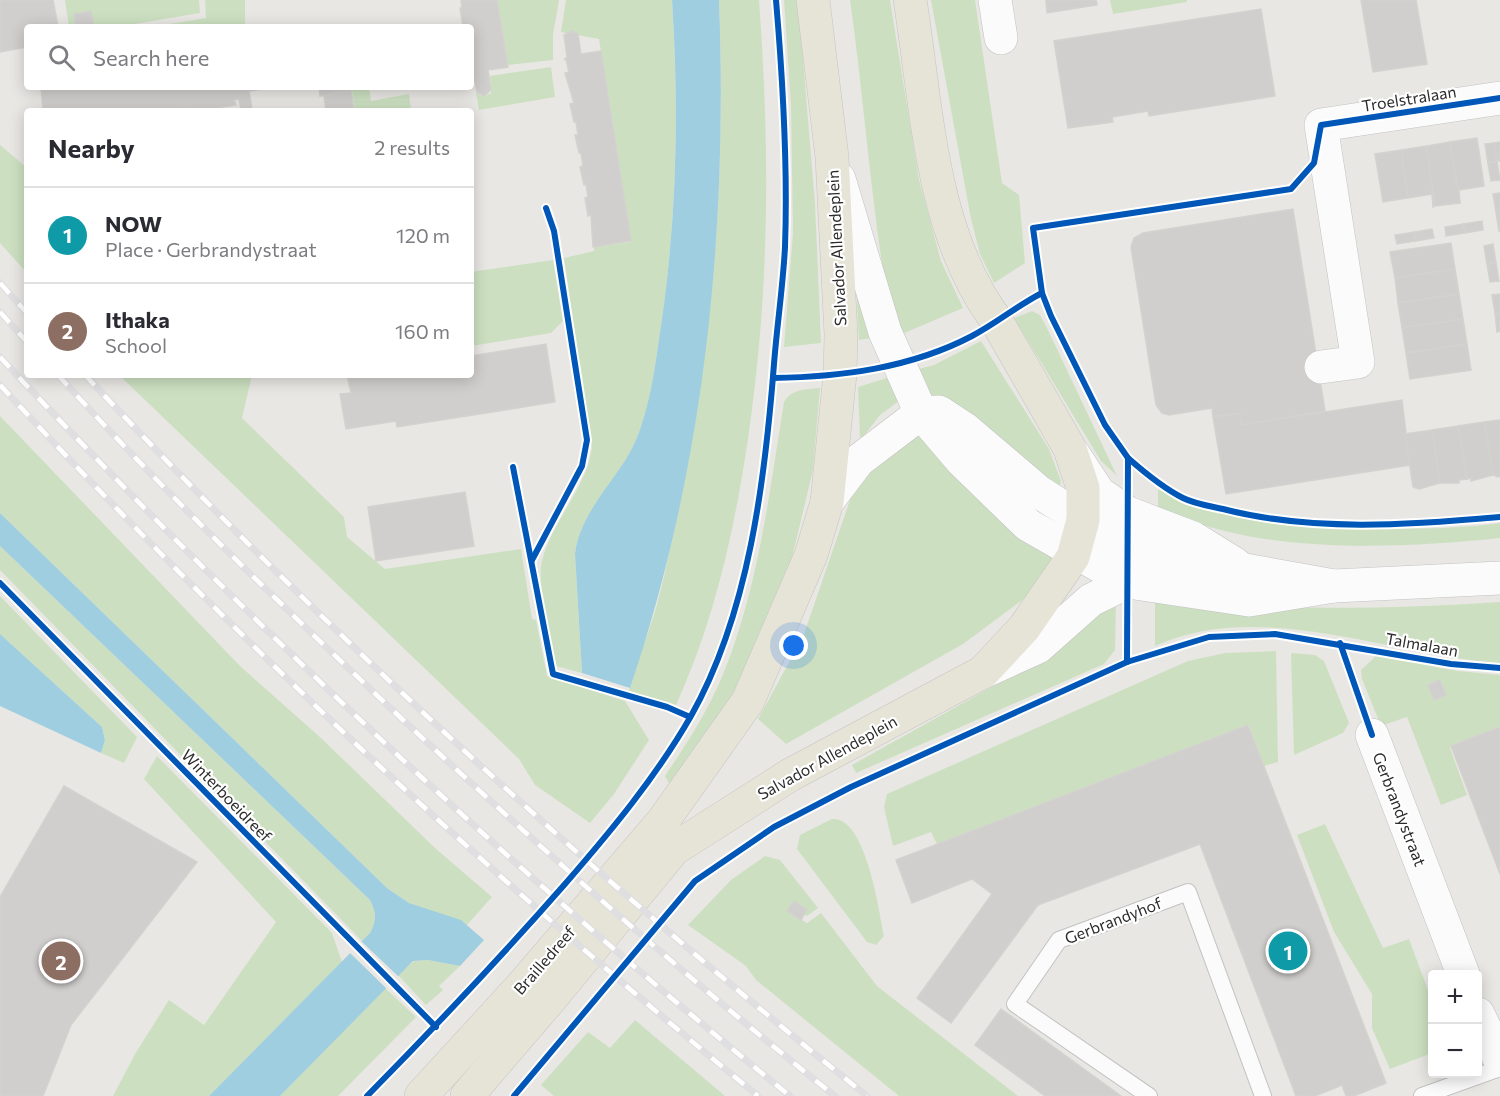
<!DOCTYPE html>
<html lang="en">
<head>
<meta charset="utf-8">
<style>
  body { margin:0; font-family:Commissioner,sans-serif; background:#f2f2f3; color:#2b2b33 }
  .controls { position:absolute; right:18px; bottom:18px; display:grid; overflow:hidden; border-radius:6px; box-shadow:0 3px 15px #0003 }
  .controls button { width:54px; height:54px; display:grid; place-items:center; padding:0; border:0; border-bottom:2px solid #e1e1e2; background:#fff; color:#2b2b33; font:30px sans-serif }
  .you { position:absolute; left:794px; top:646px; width:21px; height:21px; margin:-15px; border:4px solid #fff; border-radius:50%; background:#1a73e8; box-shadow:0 0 0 9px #1a73e833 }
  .badge { display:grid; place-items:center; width:39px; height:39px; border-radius:50%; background:#b45309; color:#fff; font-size:20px; font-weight:700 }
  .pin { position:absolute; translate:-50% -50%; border:3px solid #fff; box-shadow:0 2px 6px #0006 }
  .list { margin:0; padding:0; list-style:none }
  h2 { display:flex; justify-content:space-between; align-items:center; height:78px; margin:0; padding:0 24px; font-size:26px }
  h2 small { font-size:20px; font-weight:400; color:#7c7c81 }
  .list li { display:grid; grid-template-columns:39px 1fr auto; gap:18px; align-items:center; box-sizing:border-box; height:96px; padding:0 24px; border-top:2px solid #e1e1e2 }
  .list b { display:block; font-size:22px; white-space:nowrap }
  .list p { margin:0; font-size:20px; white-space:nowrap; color:#7c7c81 }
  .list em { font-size:20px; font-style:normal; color:#7c7c81 }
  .icon { flex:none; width:33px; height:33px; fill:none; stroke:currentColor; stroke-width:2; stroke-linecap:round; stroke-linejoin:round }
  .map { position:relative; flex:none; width:1500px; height:1096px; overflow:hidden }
  .search { position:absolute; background:#fff; box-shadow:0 3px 15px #0003; left:24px; top:24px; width:450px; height:66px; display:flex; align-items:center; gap:15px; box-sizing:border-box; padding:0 21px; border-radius:6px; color:#7c7c81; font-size:22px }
  .panel { position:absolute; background:#fff; box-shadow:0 3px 15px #0003; left:24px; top:108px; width:450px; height:270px; border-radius:6px }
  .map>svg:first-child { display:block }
</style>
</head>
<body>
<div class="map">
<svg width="1500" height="1096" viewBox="0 0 1500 1096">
  <rect width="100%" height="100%" fill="#e9e7e4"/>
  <!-- green -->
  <g fill="#cce0c1">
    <polygon points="65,0 199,0 200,13 117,27 69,27"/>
    <polygon points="205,0 245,0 245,27 152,27 206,18"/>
    <polygon points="497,0 559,0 553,35 553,60 508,65"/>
    <path d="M566,0H672C679,106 677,214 662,319C657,350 654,382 645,413C641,428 635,445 626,459C607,490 579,518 575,554L582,673L556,666C552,640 536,585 542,561C552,521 586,489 592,448L564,258L594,251V247L631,242L599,39L561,32Z"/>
    <path d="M719,0H759C770,152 770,287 748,439C734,532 715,619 676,705L629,691C635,663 648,636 656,608C665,576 671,543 678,511C714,342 726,172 719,0Z"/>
    <polygon points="784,0 797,0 799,11 815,203 821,343 784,347 793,233 791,106"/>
    <path d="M850,0H890L919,180L941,261L963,308L895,337C872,226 866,112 850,0Z"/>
    <polygon points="931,0 975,0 1002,183 1019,195 1025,263 994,283 980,254 971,219"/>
    <polygon points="1110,0 1187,0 1187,2 1113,14"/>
    <polygon points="551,67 555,97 479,110 476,92 483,97 491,93 490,76"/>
    <polygon points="346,87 369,87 371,101 409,94 411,111 355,111 352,90 347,90"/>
    <polygon points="0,145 27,168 27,273 0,243"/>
    <polygon points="553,260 563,321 551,333 471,346 471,272"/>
    <polygon points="856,281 878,337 859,340"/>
    <polygon points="1032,311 1040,315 1048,330 1117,476 1101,461 1014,318"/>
    <polygon points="981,341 1049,449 1061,481 1060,486 921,395 911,371 934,365"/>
    <polygon points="119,375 252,375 242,418 344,517 347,537 385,569 521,549 532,619 536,620 547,676 625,701 649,740 614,794 590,823 535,785 519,759"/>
    <polygon points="893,376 903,398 880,415 863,437 860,437 858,387"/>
    <path d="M820,388L813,470L791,562L742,680L723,712L670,785L665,776C686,745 707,712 722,677C758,590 769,495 784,402C792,388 806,390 820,388Z"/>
    <polygon points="0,416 240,666 321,738 435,848 492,897 467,925 409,903 387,888 0,513"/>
    <polygon points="920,435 1057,554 1025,598 963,644 786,744 758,719 803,637 850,500 864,476 882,453"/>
    <path d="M1158,489C1223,525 1298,527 1372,528C1414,529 1458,529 1500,523V538C1425,546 1340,550 1265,539C1228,534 1193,522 1158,510Z"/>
    <path d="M0,546L370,900C378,917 376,927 363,942L0,570Z"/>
    <polygon points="0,596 137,737 124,763 101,753 105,739 102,727 0,634"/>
    <polygon points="1116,600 1115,650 1104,664 856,773 852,765 1013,675"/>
    <path d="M1155,600C1270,610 1384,610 1500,602V663C1389,655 1260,598 1155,646Z"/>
    <polygon points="1276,651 1278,762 1264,766 1249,725 937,844 931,832 893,846 884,807 887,794 1188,661 1225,653"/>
    <polygon points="1291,653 1315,655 1324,661 1349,723 1343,733 1294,755"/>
    <polygon points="1376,656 1458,671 1500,675 1500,726 1450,748 1467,795 1441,805 1407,717 1381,726 1362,679 1361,670"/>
    <polygon points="157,756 332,933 342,962 209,1096 113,1096 135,1054 169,1000 204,1025 276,922 144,779"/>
    <path d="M832,819C866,816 879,911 884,936L876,945L867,942L797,849L800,835Z"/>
    <polygon points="1325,824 1383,948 1409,939 1432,1001 1432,1053 1390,1069 1372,1028 1372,994 1334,932 1297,835"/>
    <polygon points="765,856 780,860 818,908 807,916 805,915 807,910 794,901 787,911 807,923 821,913 877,986 1018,1096 899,1096 756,980 746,966 688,925 731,880"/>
    <polygon points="428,960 460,966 439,986 443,990 426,1005 398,975 414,961"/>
    <polygon points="385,988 416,1017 338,1096 280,1096"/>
    <polygon points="635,1020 725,1096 554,1096 541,1085 588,1032 610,1048"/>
  </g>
  <!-- water -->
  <g fill="#a0cee1">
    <path d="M672,0H719C728,232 705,467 630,688L582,673L575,554C579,518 607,489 626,459C635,445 641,428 645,413C654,382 657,350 662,319C677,213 679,106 672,0Z"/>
    <path d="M0,513L387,888L409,903L461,920L484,940L460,966L428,960L413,961L280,1096H209L370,933C377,920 376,912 370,900L0,546Z"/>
    <polygon points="0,634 102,727 105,740 101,753 0,706"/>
  </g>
  <!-- pier -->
  <polygon fill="#e9e7e4" points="360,940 400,978 388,990 348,951"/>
  <!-- building -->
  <g fill="#d1cfcd" stroke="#d4d2cf" stroke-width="1.5">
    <polygon points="0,0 53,0 58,26 27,27 27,47 0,52"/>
    <polygon points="461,0 497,0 508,67 488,70 491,90 484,96 477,92 473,73 471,73 471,27 463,27 460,8 462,8"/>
    <polygon points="1046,0 1096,0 1097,5 1047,13"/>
    <polygon points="1361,0 1416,0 1427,64 1373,72"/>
    <polygon points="1261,9 1275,96 1149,116 1148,111 1112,117 1113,122 1068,128 1054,41"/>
    <polygon points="91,11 94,27 76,27 74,14"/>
    <polygon points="572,31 578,34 581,54 601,51 631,241 593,247 591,215 588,216 585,198 588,197 586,184 584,185 580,167 583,166 581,153 579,153 575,135 578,135 576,122 574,122 570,104 574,103 565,73 569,72 566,59 564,60 567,57 564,35"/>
    <polygon points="41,87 55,87 56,90 75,87 276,87 249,91 252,109 244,111 241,110 239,99 234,100 236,105 197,111 187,111 187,107 164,111 43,111"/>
    <polygon points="319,87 345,87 346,91 351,90 320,96"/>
    <polygon points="351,91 354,111 326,111 324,96"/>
    <polygon points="1477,138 1484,186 1459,190 1460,203 1450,142"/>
    <polygon points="1450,142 1460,203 1435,206 1426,146"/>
    <polygon points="1500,142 1500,161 1497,161 1494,143"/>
    <polygon points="1494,143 1497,161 1488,163 1485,144"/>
    <polygon points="1426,146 1435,206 1433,207 1432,194 1408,198 1401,150"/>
    <polygon points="1401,150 1408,198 1383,202 1375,154"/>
    <polygon points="1497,161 1500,180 1491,181 1488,163"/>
    <polygon points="1500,193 1500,212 1496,212 1493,194"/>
    <polygon points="1293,209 1325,411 1241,425 1240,413 1213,417 1212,408 1169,415 1162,413 1156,405 1131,247 1134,238 1143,233"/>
    <polygon points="1496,212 1500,212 1500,231 1499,231"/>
    <polygon points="1482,221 1483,230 1465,233 1463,224"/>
    <polygon points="1463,224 1465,233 1446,236 1445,227"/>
    <polygon points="1432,229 1434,238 1416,241 1414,232"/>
    <polygon points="1414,232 1416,241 1397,244 1395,235"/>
    <polygon points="1451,243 1455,269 1395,278 1390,252"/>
    <polygon points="1493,244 1496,263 1487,264 1484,246"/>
    <polygon points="1496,263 1499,281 1490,282 1487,264"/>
    <polygon points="1455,269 1459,294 1398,303 1395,278"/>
    <polygon points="1459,294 1463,319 1402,328 1398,303"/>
    <polygon points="1500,294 1500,313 1495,313 1492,295"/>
    <polygon points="1495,313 1500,313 1500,331 1497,332"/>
    <polygon points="1463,319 1467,344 1406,353 1402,328"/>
    <polygon points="546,344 555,402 397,427 396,421 346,429 340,394 351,393 347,375 471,375 471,356"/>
    <polygon points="1467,344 1471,370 1410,379 1406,353"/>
    <polygon points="1402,400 1410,465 1226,494 1213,417 1240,413 1241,425"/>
    <polygon points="1500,420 1500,476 1498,477 1493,475 1484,422"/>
    <polygon points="1484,422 1493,475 1471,481 1471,478 1467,479 1458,426"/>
    <polygon points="1458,426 1467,479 1459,480 1459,483 1440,483 1432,430"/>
    <polygon points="1432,430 1440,483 1419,489 1413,487 1405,434"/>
    <polygon points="465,492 474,546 376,561 368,507"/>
    <polygon points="1440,680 1446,695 1434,700 1428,685"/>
    <polygon points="1248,725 1386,1083 1354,1096 1346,1096 1342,1085 1315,1096 1296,1096 1200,844 1038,905 951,1023 917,998 992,894 972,879 912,903 896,860"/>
    <polygon points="1500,727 1500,874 1451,746"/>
    <polygon points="64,786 197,862 71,1025 43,1096 0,1096 0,897"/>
    <polygon points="794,901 807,910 801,920 787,911"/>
    <polygon points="1001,1009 1011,1016 1121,1096 1045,1096 975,1045"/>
  </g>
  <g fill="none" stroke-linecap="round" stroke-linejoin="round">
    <defs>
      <g id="service">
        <polyline points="1149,1096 1015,1004 1059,940 1188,892 1263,1096"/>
        <polyline points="1422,1096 1500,1068"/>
      </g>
      <g id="minor">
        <polyline points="995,0 1001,38"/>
        <polyline points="1321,367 1358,362 1321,125 1500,98"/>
        <polyline points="1372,735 1463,974"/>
        <polyline points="1478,1014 1500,1060"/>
      </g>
      <g id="secondary">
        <polyline points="839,179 885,332 921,413 962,461 1028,525 1128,582"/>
        <polyline points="1074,455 1099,493 1128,513 1193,538 1235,564"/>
        <polyline points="827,502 858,461 921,413 939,412 965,429 1039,492 1127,548 1170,560 1245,570 1334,586"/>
        <polyline points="983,672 1038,647 1091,600 1128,582 1249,600 1334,586 1500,578"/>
      </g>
      <g id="primary">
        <polyline points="421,1096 520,988 663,821 748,701 811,555 827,502 840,374 841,335 832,157 813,0"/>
        <path d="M467,1096L552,997L674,849L790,775L983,672L1024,628L1073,557L1083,520V488L1070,449L996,320C930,231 927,106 910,0"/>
      </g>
    </defs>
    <!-- service casing -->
    <use href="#service" stroke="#c2c2c2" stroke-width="18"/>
    <!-- minor casing -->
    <use href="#minor" stroke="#c2c2c2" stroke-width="34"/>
    <!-- secondary casing -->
    <use href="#secondary" stroke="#c2c2c2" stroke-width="34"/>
    <!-- primary casing -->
    <use href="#primary" stroke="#c5c4c3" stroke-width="34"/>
    <!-- service -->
    <use href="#service" stroke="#fcfbfb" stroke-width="16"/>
    <!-- minor -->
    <use href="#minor" stroke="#fcfbfb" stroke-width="33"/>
    <!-- secondary -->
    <use href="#secondary" stroke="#fcfbfb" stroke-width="33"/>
    <!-- primary -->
    <use href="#primary" stroke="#e6e3d7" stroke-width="33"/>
    <defs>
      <g id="rail">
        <polyline points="0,283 27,313"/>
        <polyline points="0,312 27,342"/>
        <path d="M0,357C246,621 509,869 790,1096"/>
        <path d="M58,375C167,495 283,607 401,718C541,849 685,977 835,1096"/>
        <path d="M85,375C327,634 590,874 867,1096"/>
        <path d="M0,385C235,640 490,877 758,1096"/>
      </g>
    </defs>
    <!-- rail casing -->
    <use href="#rail" stroke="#dfdee0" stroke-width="7"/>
    <!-- rail -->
    <use href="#rail" stroke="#fff" stroke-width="4.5" stroke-dasharray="14" stroke-linecap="butt"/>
    <defs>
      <g id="cycleway">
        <path d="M773,378C841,377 911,368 972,336C997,323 1018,305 1042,293"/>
        <path d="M1128,458C1145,473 1163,488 1183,498C1195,504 1210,506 1223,509C1312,532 1409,525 1500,517"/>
        <polyline points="513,467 553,674 667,707 690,717"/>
        <polyline points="532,560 582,466 587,440 554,231 546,208"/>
        <polyline points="0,583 436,1027"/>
        <polyline points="1340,643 1372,735"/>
        <polyline points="1127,662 1128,458 1105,425 1051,316 1042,293 1033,228 1291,189 1314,163 1321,125 1500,98"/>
        <path d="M367,1096C435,1027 501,957 565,884C611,831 656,777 691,716C749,613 765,480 774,364C777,325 783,286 785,247C788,164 783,82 776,0"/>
        <polyline points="514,1096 695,881 774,827 851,787 1127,662 1209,637 1275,634 1451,664 1500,668"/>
      </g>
    </defs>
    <!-- cycleway casing -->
    <use href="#cycleway" stroke="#fff" stroke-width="10"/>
    <!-- cycleway -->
    <use href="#cycleway" stroke="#0057b8" stroke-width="6"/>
  </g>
  <g text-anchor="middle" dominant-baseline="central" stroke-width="4.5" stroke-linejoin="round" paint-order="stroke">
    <!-- street labels -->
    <g font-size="16" fill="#2c2c2c" stroke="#fff">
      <text transform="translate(1409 98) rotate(-9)">Troelstralaan</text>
      <text transform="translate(836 248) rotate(-93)">Salvador Allendeplein</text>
      <text transform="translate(1422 644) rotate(10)">Talmalaan</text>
      <text transform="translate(827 757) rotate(-29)">Salvador Allendeplein</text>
      <text transform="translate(227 795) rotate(46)">Winterboeidreef</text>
      <text transform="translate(1400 809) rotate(69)">Gerbrandystraat</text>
      <text transform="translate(1113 920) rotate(-21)">Gerbrandyhof</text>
      <text transform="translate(544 960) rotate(-49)">Brailledreef</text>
    </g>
  </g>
</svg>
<div class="controls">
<button>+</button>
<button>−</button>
</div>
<div class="you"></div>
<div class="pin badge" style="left:1288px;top:951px;background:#0f9aa8">1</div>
<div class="pin badge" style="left:61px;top:961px;background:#8d6e63">2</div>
<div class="search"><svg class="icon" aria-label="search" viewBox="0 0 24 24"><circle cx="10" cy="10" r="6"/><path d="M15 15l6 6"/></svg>Search here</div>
<section class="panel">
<h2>Nearby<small>2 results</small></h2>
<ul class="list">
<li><span class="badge" style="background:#0f9aa8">1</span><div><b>NOW</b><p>Place · Gerbrandystraat</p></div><em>120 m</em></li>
<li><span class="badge" style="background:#8d6e63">2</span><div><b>Ithaka</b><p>School</p></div><em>160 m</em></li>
</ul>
</section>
</div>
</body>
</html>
